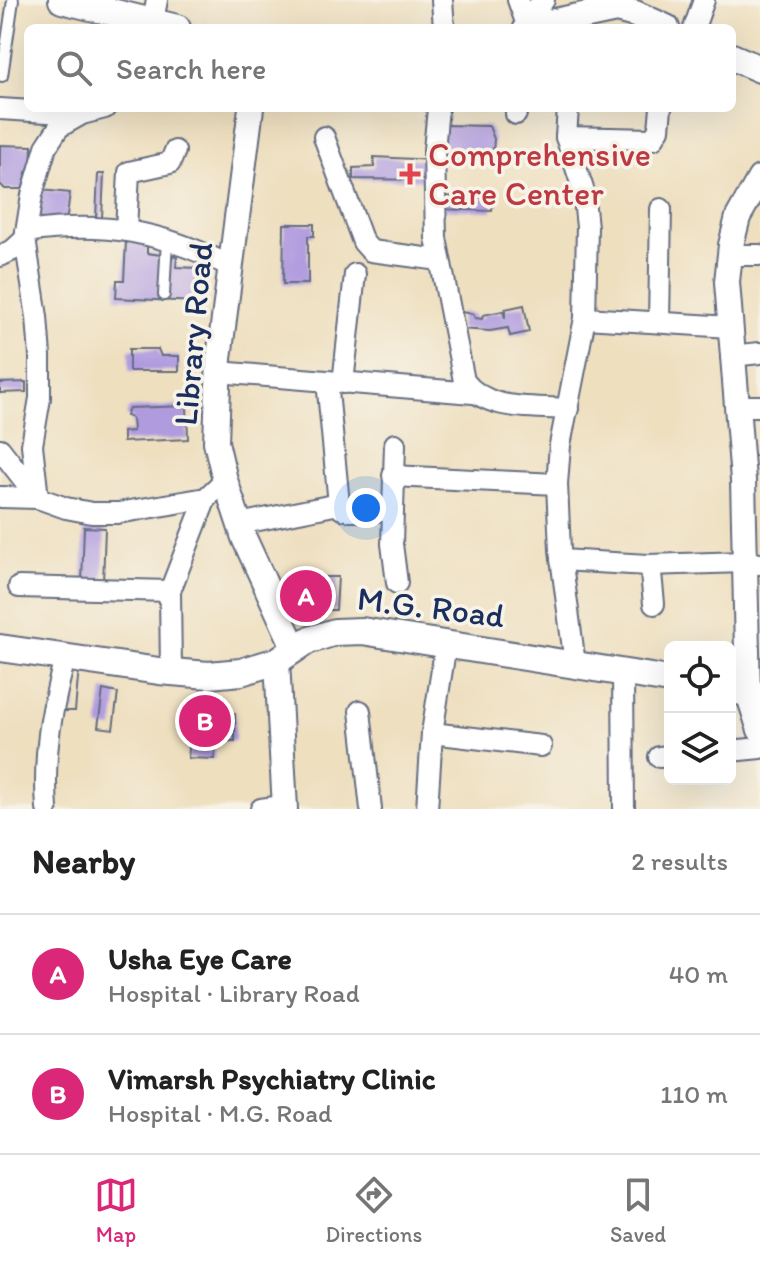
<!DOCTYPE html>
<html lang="en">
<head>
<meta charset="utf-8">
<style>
  body { margin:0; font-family:Itim,sans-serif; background:#f2f2f2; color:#222 }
  .controls { position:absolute; right:24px; bottom:24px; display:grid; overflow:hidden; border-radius:12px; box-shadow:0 8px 32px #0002 }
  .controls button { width:72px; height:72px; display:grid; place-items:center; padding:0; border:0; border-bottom:2px solid #e0e0e0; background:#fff; color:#222; font:40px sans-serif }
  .you { position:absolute; left:366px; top:508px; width:28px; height:28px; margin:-20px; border:6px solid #fff; border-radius:50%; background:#1a73e8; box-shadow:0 0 0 12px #1a73e833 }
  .badge { display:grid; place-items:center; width:52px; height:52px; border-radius:50%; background:#db2777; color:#fff; font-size:26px; font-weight:700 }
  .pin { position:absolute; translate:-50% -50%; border:4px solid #fff; box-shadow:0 2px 8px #0006 }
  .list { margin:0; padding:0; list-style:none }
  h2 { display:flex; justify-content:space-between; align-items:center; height:104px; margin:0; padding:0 32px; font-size:34px }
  h2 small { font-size:26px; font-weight:400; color:#767676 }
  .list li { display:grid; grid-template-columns:52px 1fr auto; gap:24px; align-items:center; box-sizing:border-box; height:120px; padding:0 32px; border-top:2px solid #e0e0e0 }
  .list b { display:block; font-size:30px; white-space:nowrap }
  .list p { margin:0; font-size:26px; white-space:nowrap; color:#767676 }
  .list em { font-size:26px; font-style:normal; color:#767676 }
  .icon { flex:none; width:44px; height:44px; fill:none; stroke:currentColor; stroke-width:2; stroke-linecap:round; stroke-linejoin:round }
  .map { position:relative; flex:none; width:760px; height:809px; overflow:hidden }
  .search { position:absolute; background:#fff; box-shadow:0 8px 32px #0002; left:24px; right:24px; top:24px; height:88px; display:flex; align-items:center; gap:20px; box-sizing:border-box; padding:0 28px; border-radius:12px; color:#767676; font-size:30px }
  .sheet { height:344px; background:#fff }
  nav { display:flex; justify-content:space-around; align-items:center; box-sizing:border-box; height:112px; border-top:2px solid #e0e0e0; background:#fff; font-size:22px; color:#767676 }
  nav a { display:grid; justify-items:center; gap:4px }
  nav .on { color:#db2777 }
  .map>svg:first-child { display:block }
</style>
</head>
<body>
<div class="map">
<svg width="760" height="809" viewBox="0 0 760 809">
  <rect width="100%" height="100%" fill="#f7f3e8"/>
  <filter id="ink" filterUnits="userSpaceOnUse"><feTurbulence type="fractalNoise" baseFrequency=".0125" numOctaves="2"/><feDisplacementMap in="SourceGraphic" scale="16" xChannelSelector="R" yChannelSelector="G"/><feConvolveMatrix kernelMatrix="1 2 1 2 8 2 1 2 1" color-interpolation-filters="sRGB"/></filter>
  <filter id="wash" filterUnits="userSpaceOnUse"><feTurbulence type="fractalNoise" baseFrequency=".006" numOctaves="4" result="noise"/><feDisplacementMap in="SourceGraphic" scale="32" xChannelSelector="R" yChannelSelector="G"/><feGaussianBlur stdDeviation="1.8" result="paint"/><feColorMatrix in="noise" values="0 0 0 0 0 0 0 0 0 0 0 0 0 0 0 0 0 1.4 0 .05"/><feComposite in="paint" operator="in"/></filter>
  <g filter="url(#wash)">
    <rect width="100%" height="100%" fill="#eedfbf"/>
    <g id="blocks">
      <!-- building -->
      <g fill="#b09bdf">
        <polygon points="443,125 489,126 494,139 493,153 483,152 482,163 436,162"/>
        <polygon points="0,145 32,146 31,172 26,172 25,189 5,189 0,184"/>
        <polygon points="374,157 433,160 433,180 353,179 353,168 374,167"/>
        <polygon points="98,174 104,174 102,218 96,218"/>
        <polygon points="41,190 70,193 66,223 37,222"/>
        <polygon points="438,196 493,198 492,211 438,209"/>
        <polygon points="284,224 314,224 314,236 308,236 308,284 283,284"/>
        <polygon points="126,241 147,242 147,253 177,257 176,267 197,268 196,302 116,298 117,280 124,280"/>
        <polygon points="524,305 529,332 510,336 508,328 490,331 460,329 461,312 473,314 475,318 482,319 483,315 503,311 505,318 505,309"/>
        <polygon points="129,349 158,349 161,356 179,356 179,371 129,371"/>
        <polygon points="26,382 26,392 0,393 0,383"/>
        <polygon points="187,406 188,439 123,442 123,432 133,431 132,418 126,416 129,408"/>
        <polygon points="84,527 105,528 103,583 82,582"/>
        <polygon points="289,577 338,577 336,610 317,610 302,602 291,594"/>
        <polygon points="73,666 79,667 75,711 57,711 62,670 71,674"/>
        <polygon points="103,690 118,693 113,729 98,727"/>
        <polygon points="194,701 211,703 210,713 235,714 235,741 215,741 215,759 188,758"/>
      </g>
    </g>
  </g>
  <g filter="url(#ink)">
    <use href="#blocks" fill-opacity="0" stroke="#656d80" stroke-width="2"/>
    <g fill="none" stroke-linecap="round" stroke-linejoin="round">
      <defs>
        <g id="service">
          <polyline points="2,76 13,0"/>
          <polyline points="164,295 167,239"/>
        </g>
        <g id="minor">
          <polyline points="442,0 444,28"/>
          <polyline points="518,0 528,28"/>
          <polyline points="526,20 544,0"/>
          <polyline points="153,21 157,0"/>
          <polyline points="694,28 704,0"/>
          <path d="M438,108L434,150L436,238L464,381C487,412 532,406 568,409"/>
          <polyline points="568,108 566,137 583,189 587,227 585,318 560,445 557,484 560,550 575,664"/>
          <polyline points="0,109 80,114"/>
          <polyline points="516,114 516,108"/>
          <polyline points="324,137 363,242 371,251 440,260"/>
          <polyline points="566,137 653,139 659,129 661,108"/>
          <polyline points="126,230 129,172 170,163 175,151"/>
          <path d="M26,232C104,221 162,231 232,267"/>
          <polyline points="730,255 760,255"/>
          <polyline points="0,256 13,250 25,239 32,195 46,147 59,127 82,114 105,108"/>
          <polyline points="585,318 730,327"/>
          <polyline points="659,322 661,209"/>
          <polyline points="731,356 760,353"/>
          <polyline points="218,372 473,393"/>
          <polyline points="327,381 339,504 342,509 351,511 393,511"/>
          <polyline points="343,383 355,274"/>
          <polyline points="737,406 760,406"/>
          <polyline points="395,444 392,544 397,583"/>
          <polyline points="0,449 38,498 66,508 92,513 118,513 206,498 225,480"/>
          <polyline points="393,476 557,484"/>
          <polyline points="0,497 38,498 32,445 40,398 40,356 37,317 25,239"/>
          <polyline points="239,524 339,504"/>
          <polyline points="561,560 648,565 651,573 654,604"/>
          <polyline points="648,565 744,562 760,564"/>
          <polyline points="19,587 170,591"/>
          <polyline points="623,671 624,809"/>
          <polyline points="171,672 170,591 206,498"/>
          <polyline points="360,711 371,809"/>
          <polyline points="432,733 541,746"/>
          <polyline points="730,751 760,748"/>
          <polyline points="659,757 670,756"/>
          <path d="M47,809C43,752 51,712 65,658"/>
          <polyline points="261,809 275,807"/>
          <polyline points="427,809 432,733 446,644"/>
        </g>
        <g id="tertiary">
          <polyline points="251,108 219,358 216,442 225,480 244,538 294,647"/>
          <polyline points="760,178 738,217 731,245 727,282 743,480 748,693 760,730"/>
          <polyline points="277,661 285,809"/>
        </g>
        <g id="secondary">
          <polyline points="62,0 177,28"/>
          <polyline points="527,28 616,9 635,14 666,28"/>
          <polyline points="732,57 760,69"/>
          <polyline points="0,648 159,671 209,675 241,672 277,661 307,641 335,632 362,631 670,680"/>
          <polyline points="730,690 760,695"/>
        </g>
      </defs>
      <!-- service casing -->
      <use href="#service" stroke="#656d80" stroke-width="14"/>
      <!-- minor casing -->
      <use href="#minor" stroke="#656d80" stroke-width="24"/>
      <!-- tertiary casing -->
      <use href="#tertiary" stroke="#656d80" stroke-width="28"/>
      <!-- secondary casing -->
      <use href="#secondary" stroke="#656d80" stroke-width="30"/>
      <!-- service -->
      <use href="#service" stroke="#fff" stroke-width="10"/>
      <!-- minor -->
      <use href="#minor" stroke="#fff" stroke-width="20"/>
      <!-- tertiary -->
      <use href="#tertiary" stroke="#fff" stroke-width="24"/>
      <!-- secondary -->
      <use href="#secondary" stroke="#fff" stroke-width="26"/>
    </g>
  </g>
  <!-- markers -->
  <path fill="#e0444e" stroke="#f7f3e8" stroke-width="3" d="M406 162h8v8h8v8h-8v8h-8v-8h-8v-8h8z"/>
  <g text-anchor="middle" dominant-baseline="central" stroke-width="7" stroke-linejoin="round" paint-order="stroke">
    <!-- health labels -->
    <g font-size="34" fill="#be3a42" stroke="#f7f3e8" text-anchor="start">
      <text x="428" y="154">Comprehensive<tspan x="428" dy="39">Care Center</tspan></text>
    </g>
    <!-- street labels -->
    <g font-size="34" fill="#1b2f5e" stroke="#f7f3e8">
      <text transform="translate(193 334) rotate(-85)">Library Road</text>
      <text transform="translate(431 607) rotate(7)">M.G. Road</text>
    </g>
  </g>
</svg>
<div class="controls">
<button><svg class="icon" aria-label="locate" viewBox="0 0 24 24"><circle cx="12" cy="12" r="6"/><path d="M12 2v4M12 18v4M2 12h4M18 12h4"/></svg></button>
<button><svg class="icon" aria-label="layers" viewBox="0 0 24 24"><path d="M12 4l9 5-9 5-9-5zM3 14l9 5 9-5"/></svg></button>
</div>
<div class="you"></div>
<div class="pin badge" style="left:306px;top:596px">A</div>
<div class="pin badge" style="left:205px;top:721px">B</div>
<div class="search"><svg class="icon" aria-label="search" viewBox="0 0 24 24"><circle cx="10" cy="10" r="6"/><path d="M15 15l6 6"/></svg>Search here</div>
</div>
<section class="sheet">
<h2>Nearby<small>2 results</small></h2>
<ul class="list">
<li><span class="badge">A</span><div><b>Usha Eye Care</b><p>Hospital · Library Road</p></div><em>40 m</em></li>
<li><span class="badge">B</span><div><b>Vimarsh Psychiatry Clinic</b><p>Hospital · M.G. Road</p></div><em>110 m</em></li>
</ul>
</section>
<nav>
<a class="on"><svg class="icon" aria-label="map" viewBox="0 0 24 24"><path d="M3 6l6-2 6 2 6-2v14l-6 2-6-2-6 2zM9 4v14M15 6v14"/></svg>Map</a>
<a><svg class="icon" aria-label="directions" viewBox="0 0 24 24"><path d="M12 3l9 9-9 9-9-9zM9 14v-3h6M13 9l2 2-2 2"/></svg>Directions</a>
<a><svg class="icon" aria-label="saved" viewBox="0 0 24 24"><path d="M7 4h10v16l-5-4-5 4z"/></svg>Saved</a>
</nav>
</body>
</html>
